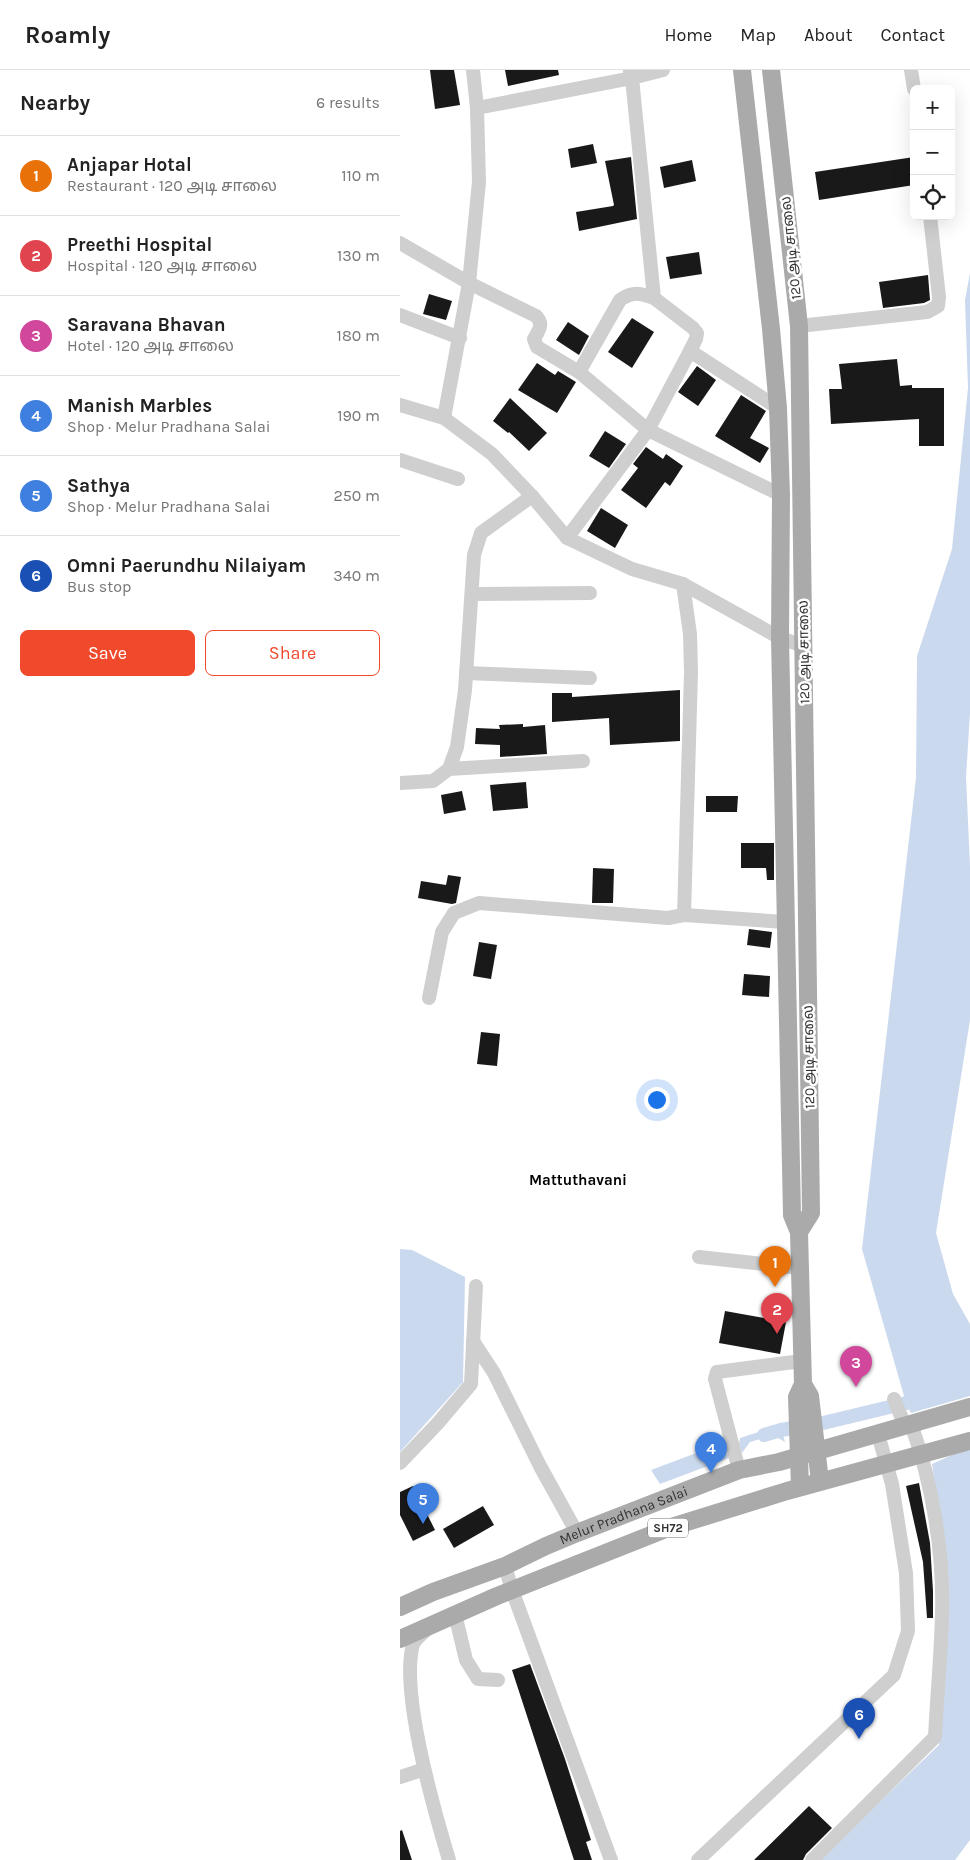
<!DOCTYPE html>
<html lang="en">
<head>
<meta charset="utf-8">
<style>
  body { margin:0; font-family:Karla,"Noto Sans Tamil",sans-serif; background:#f2f2f2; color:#222 }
  .controls { position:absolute; right:15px; top:15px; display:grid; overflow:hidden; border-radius:8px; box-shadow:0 5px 20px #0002 }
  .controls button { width:45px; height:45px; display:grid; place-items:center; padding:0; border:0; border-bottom:1px solid #e0e0e0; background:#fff; color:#222; font:25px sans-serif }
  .you { position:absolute; left:256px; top:1029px; width:18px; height:18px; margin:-12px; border:4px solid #fff; border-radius:50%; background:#1a73e8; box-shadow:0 0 0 8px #1a73e833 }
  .badge { display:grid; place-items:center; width:32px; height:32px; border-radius:50%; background:#f1492c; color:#fff; font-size:16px; font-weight:700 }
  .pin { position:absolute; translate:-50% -41px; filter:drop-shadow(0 1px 2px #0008) }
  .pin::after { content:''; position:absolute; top:26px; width:18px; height:15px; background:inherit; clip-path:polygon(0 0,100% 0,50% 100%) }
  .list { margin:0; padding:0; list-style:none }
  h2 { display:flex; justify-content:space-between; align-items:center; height:65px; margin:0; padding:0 20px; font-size:21px }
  h2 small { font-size:16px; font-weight:400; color:#767676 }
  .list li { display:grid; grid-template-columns:32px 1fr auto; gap:15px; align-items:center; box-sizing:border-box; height:80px; padding:0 20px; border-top:1px solid #e0e0e0 }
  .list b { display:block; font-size:19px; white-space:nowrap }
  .list p { margin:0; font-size:16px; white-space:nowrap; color:#767676 }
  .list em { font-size:16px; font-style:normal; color:#767676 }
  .actions { display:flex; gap:10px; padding:15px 20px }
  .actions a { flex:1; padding:11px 0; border:1px solid #f1492c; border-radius:8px; text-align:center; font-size:18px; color:#f1492c }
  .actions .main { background:#f1492c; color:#fff }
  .icon { flex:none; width:28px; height:28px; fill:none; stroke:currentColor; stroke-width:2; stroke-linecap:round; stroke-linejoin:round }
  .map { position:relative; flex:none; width:570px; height:1790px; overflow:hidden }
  header { display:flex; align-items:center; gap:30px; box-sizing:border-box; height:70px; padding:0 25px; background:#fff; border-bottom:1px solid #e0e0e0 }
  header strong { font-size:24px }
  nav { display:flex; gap:28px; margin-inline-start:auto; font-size:18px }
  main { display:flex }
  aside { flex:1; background:#fff }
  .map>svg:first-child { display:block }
</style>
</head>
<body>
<header>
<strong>Roamly</strong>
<nav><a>Home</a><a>Map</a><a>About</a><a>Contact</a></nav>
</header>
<main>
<aside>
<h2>Nearby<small>6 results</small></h2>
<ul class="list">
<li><span class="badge" style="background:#e8710a">1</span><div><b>Anjapar Hotal</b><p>Restaurant · 120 அடி சாலை</p></div><em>110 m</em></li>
<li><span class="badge" style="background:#e0444e">2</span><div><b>Preethi Hospital</b><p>Hospital · 120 அடி சாலை</p></div><em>130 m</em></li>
<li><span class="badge" style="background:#d1479c">3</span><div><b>Saravana Bhavan</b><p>Hotel · 120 அடி சாலை</p></div><em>180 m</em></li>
<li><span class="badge" style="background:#3f7fe0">4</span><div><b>Manish Marbles</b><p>Shop · Melur Pradhana Salai</p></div><em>190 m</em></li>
<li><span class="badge" style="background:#3f7fe0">5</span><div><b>Sathya</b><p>Shop · Melur Pradhana Salai</p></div><em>250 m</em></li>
<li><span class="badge" style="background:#1a4fb4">6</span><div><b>Omni Paerundhu Nilaiyam</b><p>Bus stop</p></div><em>340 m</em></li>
</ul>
<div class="actions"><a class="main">Save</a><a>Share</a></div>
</aside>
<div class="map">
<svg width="570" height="1790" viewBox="0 0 570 1790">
  <rect width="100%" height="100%" fill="#fff"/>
  <!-- water -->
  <g fill="#cbd9ef">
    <polygon points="570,203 570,643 566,707 570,796 570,950 536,1163 553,1224 570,1254 570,1326 511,1343 506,1333 462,1179 516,708 517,586 552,479 568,318 565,230"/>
    <polygon points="0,1179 12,1180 65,1207 63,1312 0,1382"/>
    <polygon points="380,1355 385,1372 373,1365 350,1372 342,1383 339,1374 340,1368"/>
    <polygon points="323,1373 329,1388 260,1414 251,1400"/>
    <polygon points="570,1380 570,1770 555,1790 419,1790 539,1675 546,1550 539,1446 532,1394 554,1384"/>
  </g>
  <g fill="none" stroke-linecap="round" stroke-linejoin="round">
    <!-- canal -->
    <polyline stroke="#cbd9ef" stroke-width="14" points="364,1365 381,1360 423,1353 523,1329"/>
  </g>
  <!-- building -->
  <g fill="#191919">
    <polygon points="30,0 54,0 60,35 35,39"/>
    <polygon points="105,0 158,0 159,5 108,16"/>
    <polygon points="193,74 197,93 171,98 168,79"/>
    <polygon points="231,87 237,149 179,161 176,142 213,136 214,135 205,91"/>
    <polygon points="514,87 514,115 419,130 415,102"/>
    <polygon points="292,90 296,111 264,118 260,97"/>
    <polygon points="299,182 302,204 270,209 266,187"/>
    <polygon points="528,205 530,230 524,233 483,238 479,212"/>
    <polygon points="29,224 52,231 46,250 23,244"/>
    <polygon points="232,248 254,262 232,298 208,282"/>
    <polygon points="168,252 189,266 179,285 156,270"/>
    <polygon points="497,289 500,316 512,315 512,318 544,318 544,376 519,376 519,349 431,354 429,319 442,319 439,294"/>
    <polygon points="137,293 155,305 158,301 176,312 157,343 118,320"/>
    <polygon points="297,296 316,310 298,336 278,322"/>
    <polygon points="341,325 366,341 350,368 369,378 360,393 315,366"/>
    <polygon points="110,328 147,363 129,381 109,362 108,363 93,351"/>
    <polygon points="205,361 226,374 209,398 189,386"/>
    <polygon points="246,377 263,389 266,384 283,396 270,416 265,412 246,438 221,420 238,398 233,394"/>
    <polygon points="201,438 228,455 215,478 187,461"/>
    <polygon points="280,620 280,671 210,675 209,648 152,652 152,623 172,623 172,627"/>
    <polygon points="123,654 123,657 145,655 147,684 100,687 100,675 75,674 76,658 100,659 99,655"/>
    <polygon points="126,712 128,738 93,741 90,715"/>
    <polygon points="62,721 66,740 44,744 41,725"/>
    <polygon points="306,726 338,726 337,742 306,742"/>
    <polygon points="341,773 374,773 374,810 367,810 366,798 341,798"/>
    <polygon points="193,798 214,799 213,833 192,833"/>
    <polygon points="48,805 61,807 56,833 52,834 18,828 21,811 46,815"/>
    <polygon points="349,859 372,862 370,878 347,875"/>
    <polygon points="79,872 97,875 91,909 73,906"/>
    <polygon points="344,904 370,906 369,927 342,925"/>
    <polygon points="81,962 100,964 97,996 77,994"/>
    <polygon points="325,1241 386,1252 380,1284 319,1273"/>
    <polygon points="519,1413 530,1473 533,1521 533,1548 527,1548 523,1492 506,1416"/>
    <polygon points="13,1416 35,1460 13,1471 0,1445 0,1422"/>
    <polygon points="83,1436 94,1455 54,1478 43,1459"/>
    <polygon points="130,1594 165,1689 191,1770 186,1772 192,1790 174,1790 112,1600"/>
    <polygon points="409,1736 432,1758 406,1784 403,1790 354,1790"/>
    <polygon points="2,1760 12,1790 0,1790 0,1761"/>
  </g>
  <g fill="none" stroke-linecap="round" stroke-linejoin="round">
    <!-- minor -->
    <g stroke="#cfcfcf" stroke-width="14">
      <polyline points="73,0 77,38 232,8 254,228 293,258 297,263 296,269 290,281 248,360 167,468"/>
      <polyline points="511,0 514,19"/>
      <polyline points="230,1 232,8 263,0"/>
      <polyline points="0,173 69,213 79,112 77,38"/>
      <polyline points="0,245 60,268"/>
      <polyline points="399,256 527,242 538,236 539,227 530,146"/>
      <polyline points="290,281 378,338"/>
      <path d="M179,302L220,230C233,221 240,223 254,228"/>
      <polyline points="0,335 44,348 92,384 132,426 167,468 232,499 283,514 380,568 404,576"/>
      <path d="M44,348L69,213L136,246C144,254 139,260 134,269L137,277L179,302L248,360L381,425"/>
      <polyline points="0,390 58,409"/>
      <polyline points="72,524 190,523"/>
      <polyline points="66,603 190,608"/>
      <polyline points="49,699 183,691"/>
      <polyline points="0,713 33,711 49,699 57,677 65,620 74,485 81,463 132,426"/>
      <polyline points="284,845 385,852"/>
      <polyline points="29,928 42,862 54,843 79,833 268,848 284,845 291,602 290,564 283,514"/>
      <polyline points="299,1187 400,1198"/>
      <polyline points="73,1271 94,1303 140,1396 177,1463"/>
      <polyline points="494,1329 505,1356"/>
      <polyline points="0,1393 38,1353 71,1314 76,1216"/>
      <polyline points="339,1400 315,1309 317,1302 402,1291"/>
      <polyline points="105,1496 112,1520 211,1790"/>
      <polyline points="55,1544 66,1590 78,1609 98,1610"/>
      <path d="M26,1560C22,1564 16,1569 13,1574C0,1622 34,1740 49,1790"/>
      <polyline points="0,1707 22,1700"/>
      <polyline points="298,1790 494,1605 508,1561 506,1503 492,1414 478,1364"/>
      <path d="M412,1790L535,1667C537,1626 541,1585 542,1545C544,1482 532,1412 511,1354"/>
    </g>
    <!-- major -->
    <g stroke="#aaa" stroke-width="18">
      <polyline points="342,0 371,259 378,338 381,425 380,568 392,1145 399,1162 403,1314 397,1327 400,1417"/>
      <polyline points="371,0 399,256 411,1143 399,1162"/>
      <polyline points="403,1314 410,1326 420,1411"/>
      <path id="s1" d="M0,1537L33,1522L105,1496L146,1476L177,1463L339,1400L379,1392L570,1337"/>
      <polyline points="0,1569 97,1526 271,1457 387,1421 570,1371"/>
    </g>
  </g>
  <g text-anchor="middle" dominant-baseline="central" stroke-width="5" stroke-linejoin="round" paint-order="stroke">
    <!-- shield labels -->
    <rect fill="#fff" stroke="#707070" stroke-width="1" x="248" y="1448.5" width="40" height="19" rx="4"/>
    <g font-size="12" font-weight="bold" fill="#323232">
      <text x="268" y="1458">SH72</text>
    </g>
    <!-- street labels -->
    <g font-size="14" fill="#323232" stroke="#fff">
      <text transform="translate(391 178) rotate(-96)">120 அடி சாலை</text>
      <text transform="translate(404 582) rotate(-91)">120 அடி சாலை</text>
      <text transform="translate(409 987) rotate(-91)">120 அடி சாலை</text>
      <text stroke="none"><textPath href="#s1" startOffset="242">Melur Pradhana Salai</textPath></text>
    </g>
    <!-- neighbourhood labels -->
    <g font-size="15" font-weight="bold" fill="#000" stroke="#fff">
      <text x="178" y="1110">Mattuthavani</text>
    </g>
  </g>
</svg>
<div class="controls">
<button>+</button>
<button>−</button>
<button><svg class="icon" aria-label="locate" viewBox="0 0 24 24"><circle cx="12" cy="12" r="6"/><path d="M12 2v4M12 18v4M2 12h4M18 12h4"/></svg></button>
</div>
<div class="you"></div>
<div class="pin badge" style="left:375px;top:1217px;background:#e8710a">1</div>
<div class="pin badge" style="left:377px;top:1264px;background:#e0444e">2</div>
<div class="pin badge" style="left:456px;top:1317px;background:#d1479c">3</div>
<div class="pin badge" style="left:311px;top:1403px;background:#3f7fe0">4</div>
<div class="pin badge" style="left:23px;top:1454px;background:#3f7fe0">5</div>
<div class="pin badge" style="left:459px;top:1669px;background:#1a4fb4">6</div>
</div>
</main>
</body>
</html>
